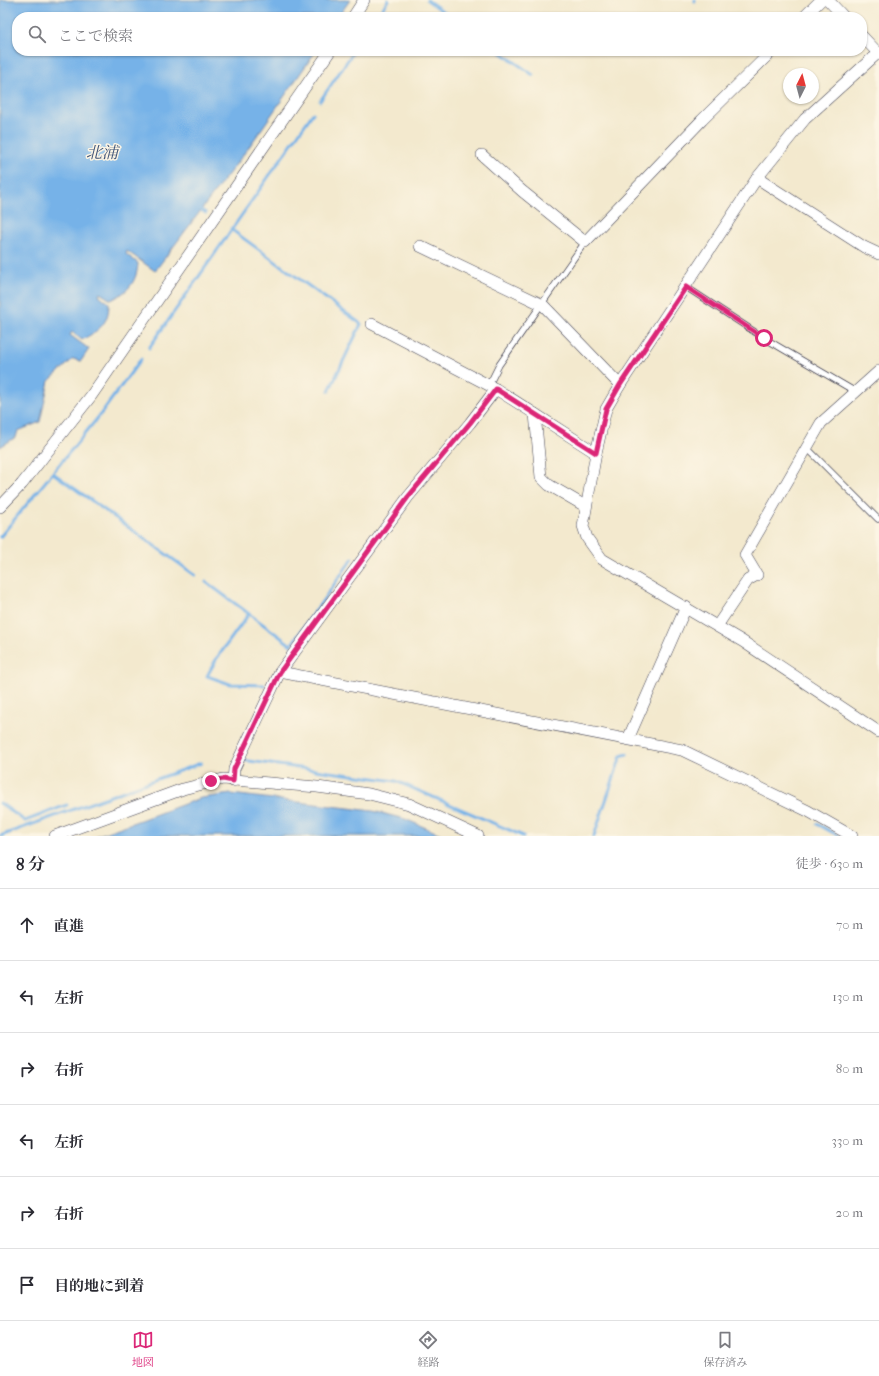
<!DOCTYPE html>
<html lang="ja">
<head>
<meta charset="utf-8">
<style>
  body { margin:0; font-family:"IM FELL French Canon","Noto Serif JP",serif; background:#f2f2f3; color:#2b2b33 }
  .compass { position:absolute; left:783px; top:68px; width:36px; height:36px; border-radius:50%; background:#fff; box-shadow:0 1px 3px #0004; rotate:6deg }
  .stop { position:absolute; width:12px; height:12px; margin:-9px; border:3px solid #db2777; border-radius:50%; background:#fff }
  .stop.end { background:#db2777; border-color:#fff; box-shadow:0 1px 4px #0008 }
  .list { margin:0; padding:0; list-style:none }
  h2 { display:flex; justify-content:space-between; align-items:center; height:52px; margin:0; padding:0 16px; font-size:17px }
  h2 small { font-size:13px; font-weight:400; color:#7c7c81 }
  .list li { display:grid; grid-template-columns:26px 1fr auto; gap:12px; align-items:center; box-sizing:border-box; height:72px; padding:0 16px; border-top:1px solid #e1e1e2 }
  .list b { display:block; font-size:15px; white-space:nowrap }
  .list em { font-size:13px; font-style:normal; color:#7c7c81 }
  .icon { flex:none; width:22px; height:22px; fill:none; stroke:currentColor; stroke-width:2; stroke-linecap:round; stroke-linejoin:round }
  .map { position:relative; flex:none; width:879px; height:836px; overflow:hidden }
  .search { position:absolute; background:#fff; box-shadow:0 1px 3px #0004; left:12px; right:12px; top:12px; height:44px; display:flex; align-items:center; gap:10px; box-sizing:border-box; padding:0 14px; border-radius:16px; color:#7c7c81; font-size:15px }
  .sheet { height:484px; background:#fff }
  nav { display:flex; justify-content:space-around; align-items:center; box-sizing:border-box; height:56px; border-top:1px solid #e1e1e2; background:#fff; font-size:11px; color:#7c7c81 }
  nav a { display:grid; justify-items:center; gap:2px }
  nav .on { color:#db2777 }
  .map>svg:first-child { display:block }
</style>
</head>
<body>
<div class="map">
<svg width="879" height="836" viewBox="0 0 879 836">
  <rect width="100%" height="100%" fill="#fcf5e5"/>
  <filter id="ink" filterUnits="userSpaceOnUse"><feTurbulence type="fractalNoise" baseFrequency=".025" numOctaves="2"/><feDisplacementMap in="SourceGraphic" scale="8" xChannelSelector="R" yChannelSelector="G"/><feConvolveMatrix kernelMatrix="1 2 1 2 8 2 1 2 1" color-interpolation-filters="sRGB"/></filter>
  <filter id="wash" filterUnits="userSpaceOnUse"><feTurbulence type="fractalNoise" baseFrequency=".012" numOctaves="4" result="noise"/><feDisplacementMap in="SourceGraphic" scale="16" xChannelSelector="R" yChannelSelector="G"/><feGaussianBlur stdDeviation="0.9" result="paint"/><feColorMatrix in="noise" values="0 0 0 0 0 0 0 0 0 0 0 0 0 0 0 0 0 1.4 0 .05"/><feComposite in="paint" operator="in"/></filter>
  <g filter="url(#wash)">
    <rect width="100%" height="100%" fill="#f3e9ce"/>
    <!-- water -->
    <g fill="#76b2e8" stroke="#4c6a92">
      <path d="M0,0H350L338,17H17V51H316L249,147L155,271L127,251L126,254L138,263C137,282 128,292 111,300L100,293L99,295L109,303C109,324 99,330 82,340L72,332L70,335L89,349L81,361L73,359L49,381L40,422L18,431L16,437L0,447Z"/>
      <polygon points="231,794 373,811 405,819 445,836 96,836 201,798"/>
    </g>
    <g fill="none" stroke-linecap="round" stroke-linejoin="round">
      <!-- stream -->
      <g stroke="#76b2e8" stroke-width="3">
        <polyline points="427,0 451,17"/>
        <polyline points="695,1 695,0"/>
        <polyline points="377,17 388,0"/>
        <polyline points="499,51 533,75"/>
        <polyline points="320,101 354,51"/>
        <polyline points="199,209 206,213"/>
        <polyline points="232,230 361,324 329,391"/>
        <polyline points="149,348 313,113"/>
        <polyline points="53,473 195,575"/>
        <polyline points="0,537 100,415 141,359"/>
        <polyline points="206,582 291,645 353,558"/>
        <polyline points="248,615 217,658 207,676 230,684 264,685"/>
        <polyline points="241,760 396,781 523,836"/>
        <polyline points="0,803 25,821 67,805"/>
        <polyline points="817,824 839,836"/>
        <polyline points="0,836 201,763"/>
        <polyline points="594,836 621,756 627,754"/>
      </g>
    </g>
  </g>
  <g filter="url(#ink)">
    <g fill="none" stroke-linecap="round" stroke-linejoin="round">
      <defs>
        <g id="service">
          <polyline points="686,287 764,338 856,392"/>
          <polyline points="489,385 499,365 585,242"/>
          <polyline points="807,448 878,519"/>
        </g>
        <g id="minor">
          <polyline points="828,0 844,17"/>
          <polyline points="353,17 364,0"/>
          <polyline points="804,17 821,0"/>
          <polyline points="862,36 879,54"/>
          <polyline points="879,52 805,119 757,178 620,385 606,409 596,453 583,526 587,538 602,559 742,641 879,732"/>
          <polyline points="482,155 522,191 585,242 702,120 772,51"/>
          <polyline points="757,178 864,247 879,254"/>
          <polyline points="420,246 543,305 620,385"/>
          <polyline points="372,324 496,389 596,453"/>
          <polyline points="535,414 541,477 549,485 585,506"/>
          <polyline points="0,507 22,484 91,396 330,51"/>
          <polyline points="717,626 748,580 757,575 745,555 821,423 879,371"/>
          <polyline points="280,672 682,750 808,811 852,836"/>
          <polyline points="628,739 686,607"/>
          <polyline points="233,781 234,769 280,672 408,497 470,423 496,389"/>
          <polyline points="55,836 183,789 223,779 317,787 369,794 409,804 478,836"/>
        </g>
      </defs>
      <!-- service casing -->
      <use href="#service" stroke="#414051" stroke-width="7"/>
      <!-- minor casing -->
      <use href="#minor" stroke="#414051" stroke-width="12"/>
      <!-- service -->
      <use href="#service" stroke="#fff" stroke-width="5.5"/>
      <!-- minor -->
      <use href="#minor" stroke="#fff" stroke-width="11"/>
    </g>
  </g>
  <g fill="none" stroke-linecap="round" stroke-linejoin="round" filter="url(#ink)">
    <!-- route -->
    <polyline stroke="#db2777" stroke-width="5" points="211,781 223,779 233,781 234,769 280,672 408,497 470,423 496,389 596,453 606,409 620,385 686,287 764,338"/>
  </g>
  <g text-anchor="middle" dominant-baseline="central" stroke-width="3" stroke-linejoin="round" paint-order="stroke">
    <!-- water labels -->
    <g font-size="16" font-style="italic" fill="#3f5478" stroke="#fcf5e5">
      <text x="102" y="152">北浦</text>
    </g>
  </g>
</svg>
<svg class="compass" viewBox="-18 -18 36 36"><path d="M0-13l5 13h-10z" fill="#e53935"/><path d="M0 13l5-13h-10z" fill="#7c7c81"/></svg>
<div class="stop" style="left:764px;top:338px"></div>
<div class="stop end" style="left:211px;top:781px"></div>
<div class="search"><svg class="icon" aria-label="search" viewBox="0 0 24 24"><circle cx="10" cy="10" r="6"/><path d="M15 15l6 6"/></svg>ここで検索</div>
</div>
<section class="sheet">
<h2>8 分<small>徒歩 · 630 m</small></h2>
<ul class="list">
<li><svg class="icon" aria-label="ahead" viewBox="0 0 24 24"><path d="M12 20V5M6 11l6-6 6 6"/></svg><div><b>直進</b></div><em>70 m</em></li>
<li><svg class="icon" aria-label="left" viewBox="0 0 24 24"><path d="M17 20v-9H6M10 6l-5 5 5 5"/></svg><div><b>左折</b></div><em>130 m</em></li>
<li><svg class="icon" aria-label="right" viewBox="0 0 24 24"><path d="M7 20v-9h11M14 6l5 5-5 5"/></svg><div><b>右折</b></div><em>80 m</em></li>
<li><svg class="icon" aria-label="left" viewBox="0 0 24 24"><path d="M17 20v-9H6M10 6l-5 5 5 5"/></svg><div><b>左折</b></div><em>330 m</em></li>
<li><svg class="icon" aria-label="right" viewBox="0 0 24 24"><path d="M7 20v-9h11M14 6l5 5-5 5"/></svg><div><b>右折</b></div><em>20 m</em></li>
<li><svg class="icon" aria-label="arrive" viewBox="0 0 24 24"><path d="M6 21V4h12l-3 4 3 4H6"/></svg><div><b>目的地に到着</b></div></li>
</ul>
</section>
<nav>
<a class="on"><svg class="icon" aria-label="map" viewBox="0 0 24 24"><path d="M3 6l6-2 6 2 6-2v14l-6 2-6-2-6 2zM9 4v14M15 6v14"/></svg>地図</a>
<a><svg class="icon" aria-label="directions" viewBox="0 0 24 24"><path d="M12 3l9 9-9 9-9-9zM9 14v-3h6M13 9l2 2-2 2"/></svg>経路</a>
<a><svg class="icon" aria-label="saved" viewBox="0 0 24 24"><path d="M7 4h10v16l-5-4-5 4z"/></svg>保存済み</a>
</nav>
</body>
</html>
